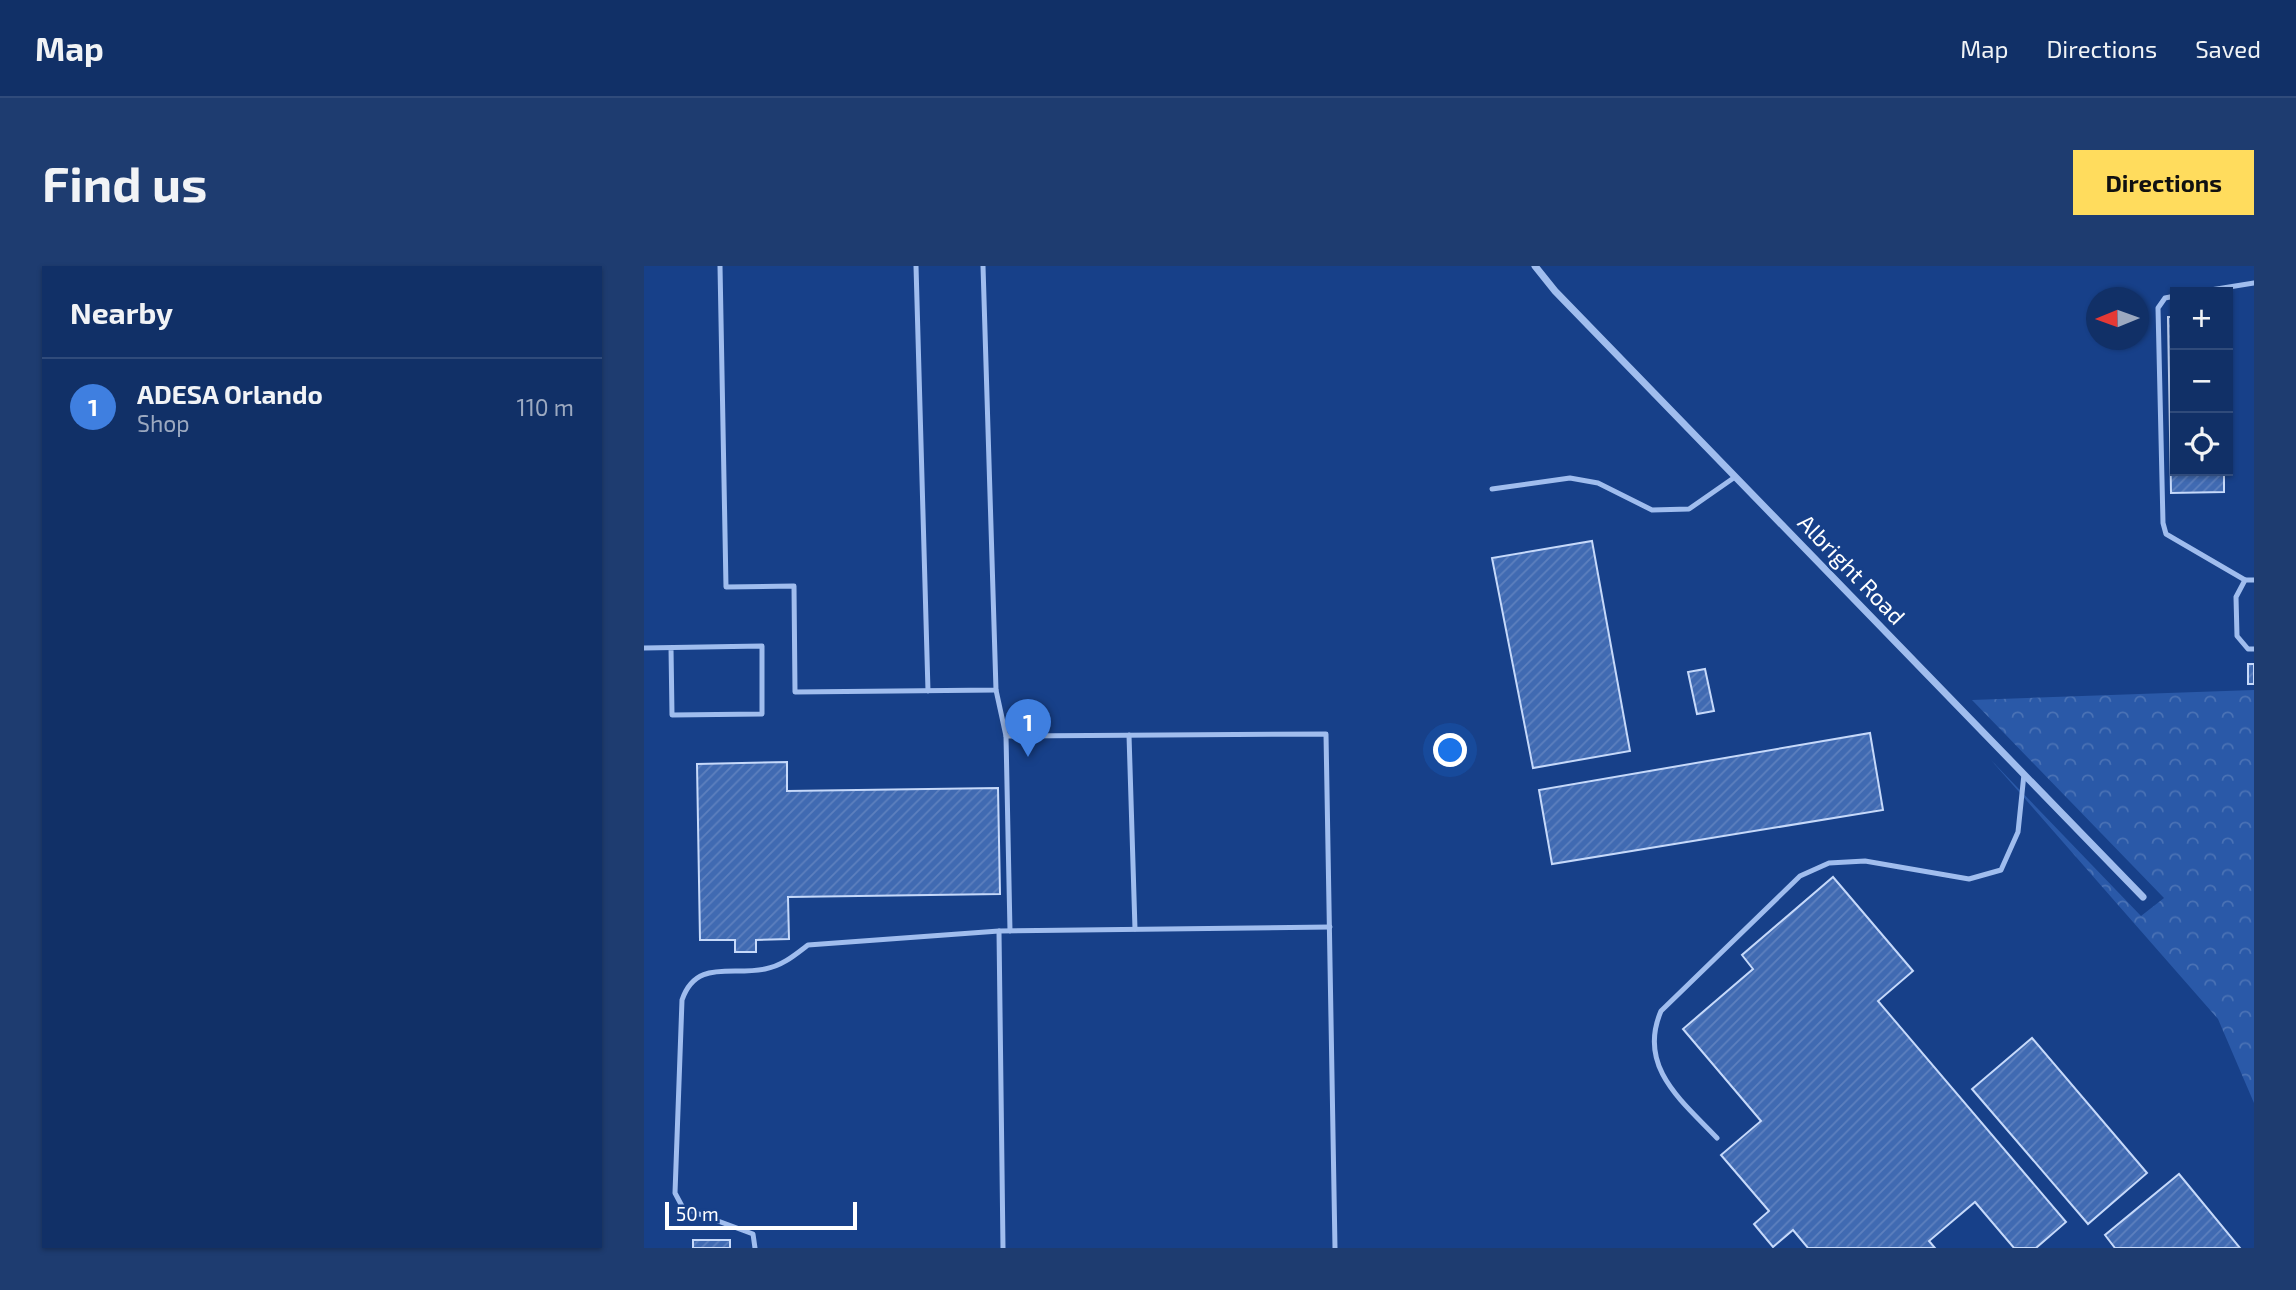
<!DOCTYPE html>
<html lang="en">
<head>
<meta charset="utf-8">
<style>
  body { margin:0; font-family:"Exo 2",sans-serif; background:#1e3c70; color:#f1f3f6 }
  .controls { position:absolute; right:21px; top:21px; display:grid; overflow:hidden; border-radius:0px; box-shadow:0 2px 5px #0004 }
  .controls button { width:63px; height:63px; display:grid; place-items:center; padding:0; border:0; border-bottom:2px solid #304b7b; background:#113067; color:#f1f3f6; font:35px sans-serif }
  .compass { position:absolute; left:1442px; top:21px; width:63px; height:63px; border-radius:50%; background:#113067; box-shadow:0 2px 5px #0004; rotate:269deg }
  .scale { position:absolute; left:21px; bottom:18px; width:192px; box-sizing:border-box; padding-left:7px; border:4px solid #fff; border-top:0; font-size:19px; line-height:24px; white-space:nowrap; color:#fff; -webkit-text-stroke:5px #174089; paint-order:stroke }
  .you { position:absolute; left:807px; top:485px; width:24px; height:24px; margin:-18px; border:5px solid #fff; border-radius:50%; background:#1a73e8; box-shadow:0 0 0 10px #1a73e833 }
  .badge { display:grid; place-items:center; width:46px; height:46px; border-radius:50%; background:#ffdc5d; color:#fff; font-size:23px; font-weight:700 }
  .pin { position:absolute; translate:-50% -58px; filter:drop-shadow(0 2px 4px #0008) }
  .pin::after { content:''; position:absolute; top:37px; width:24px; height:21px; background:inherit; clip-path:polygon(0 0,100% 0,50% 100%) }
  .list { margin:0; padding:0; list-style:none }
  h2 { display:flex; justify-content:space-between; align-items:center; height:91px; margin:0; padding:0 28px; font-size:30px }
  h2 small { font-size:23px; font-weight:400; color:#9ca9c0 }
  .list li { display:grid; grid-template-columns:46px 1fr auto; gap:21px; align-items:center; box-sizing:border-box; height:98px; padding:0 28px; border-top:2px solid #304b7b }
  .list b { display:block; font-size:26px; white-space:nowrap }
  .list p { margin:0; font-size:23px; white-space:nowrap; color:#9ca9c0 }
  .list em { font-size:23px; font-style:normal; color:#9ca9c0 }
  .icon { flex:none; width:38px; height:38px; fill:none; stroke:currentColor; stroke-width:2; stroke-linecap:round; stroke-linejoin:round }
  .map { position:relative; flex:none; width:1610px; height:982px; overflow:hidden; border-radius:0px }
  header { display:flex; align-items:center; gap:42px; box-sizing:border-box; height:98px; padding:0 35px; background:#113067; border-bottom:2px solid #304b7b }
  header strong { font-size:33px }
  nav { display:flex; gap:38px; margin-inline-start:auto; font-size:24px }
  .intro { display:flex; align-items:center; justify-content:space-between; box-sizing:border-box; height:168px; padding:0 42px }
  h1 { margin:0; font-size:49px }
  .button { padding:18px 32px; border-radius:0px; background:#ffdc5d; color:#111; font-size:24px; font-weight:700 }
  main { display:flex; gap:42px; padding:0 42px }
  aside { flex:1; background:#113067; border-radius:0px; box-shadow:0 2px 5px #0004 }
  .map>svg:first-child { display:block }
</style>
</head>
<body>
<header>
<strong>Map</strong>
<nav><a>Map</a><a>Directions</a><a>Saved</a></nav>
</header>
<div class="intro"><h1>Find us</h1><a class="button">Directions</a></div>
<main>
<aside>
<h2>Nearby<small></small></h2>
<ul class="list">
<li><span class="badge" style="background:#3f7fe0">1</span><div><b>ADESA Orlando</b><p>Shop</p></div><em>110 m</em></li>
</ul>
</aside>
<div class="map">
<svg width="1610" height="982" viewBox="0 0 1610 982">
  <defs>
    <pattern id="forest-crowns" width="20" height="18" patternUnits="userSpaceOnUse" patternTransform="scale(1.75)"><rect width="20" height="18" fill="#2a59a8"/><path d="M2 6a3 3 0 1 1 6 0M12 15a3 3 0 1 1 6 0" fill="none" stroke="#4a72b5"/></pattern>
    <pattern id="building-hatch" width="6" height="6" patternUnits="userSpaceOnUse" patternTransform="scale(1.75)"><rect width="6" height="6" fill="#406ab2"/><path d="M-1 1l2-2M0 6l6-6M5 7l2-2" fill="none" stroke="#5d80be"/></pattern>
  </defs>
  <rect width="100%" height="100%" fill="#174089"/>
  <!-- forest -->
  <polygon fill="url(#forest-crowns)" points="1610,424 1610,837 1574,753 1347,494 1497,650 1520,632 1328,434"/>
  <!-- building -->
  <g fill="url(#building-hatch)" stroke="#c6d9fa" stroke-width="2">
    <polygon points="1524,51 1531,51 1531,205 1580,205 1580,226 1527,227"/>
    <polygon points="948,275 986,485 889,502 848,292"/>
    <rect x="1604" y="398" width="6" height="20"/>
    <polygon points="1061,403 1070,445 1053,448 1044,406"/>
    <polygon points="1226,467 1239,544 908,598 895,524"/>
    <polygon points="143,496 143,525 354,522 356,628 144,631 145,673 112,674 112,686 91,686 91,674 56,674 53,498"/>
    <polygon points="1189,611 1269,705 1234,735 1422,956 1392,982 1370,982 1331,936 1285,975 1291,982 1164,982 1149,964 1129,981 1110,958 1125,945 1077,889 1117,855 1039,763 1109,703 1098,689"/>
    <polygon points="1388,772 1503,907 1444,958 1328,823"/>
    <polygon points="1535,908 1596,982 1471,982 1461,969"/>
    <rect x="49" y="974" width="37" height="8"/>
  </g>
  <g fill="none" stroke-linecap="round" stroke-linejoin="round">
    <!-- lane -->
    <g stroke="#a0bdee" stroke-width="5">
      <polyline points="76,0 82,321 150,320 151,426 352,424 339,0"/>
      <polyline points="272,0 284,425"/>
      <polyline points="1554,26 1610,17"/>
      <polyline points="1531,30 1521,32 1514,42 1519,257 1522,268 1601,314"/>
      <polyline points="848,223 926,212 954,217 1008,244 1045,243 1091,211"/>
      <polyline points="1610,314 1601,314 1592,331 1593,370 1604,383 1610,383"/>
      <polyline points="0,382 118,380 118,448 28,449 27,382"/>
      <polyline points="352,424 362,470 682,468 691,982"/>
      <polyline points="485,469 491,663"/>
      <polyline points="362,470 366,665"/>
      <path d="M1073,872C1038,835 993,801 1017,745L1156,610L1185,597L1221,595L1325,613L1357,604L1374,566L1380,508"/>
      <path d="M111,982L109,968L39,942L31,927L38,734C52,693 87,710 121,703C138,700 151,689 164,679L355,665"/>
      <polyline points="359,982 355,665 686,661"/>
    </g>
    <!-- street -->
    <polyline stroke="#a0bdee" stroke-width="7" points="891,0 911,25 1499,631"/>
  </g>
  <g text-anchor="middle" dominant-baseline="central" stroke-width="5" stroke-linejoin="round" paint-order="stroke">
    <!-- street labels -->
    <g font-size="23" fill="#fff" stroke="#174089">
      <text transform="translate(1208 303) rotate(46)">Albright Road</text>
    </g>
  </g>
</svg>
<div class="controls">
<button>+</button>
<button>−</button>
<button><svg class="icon" aria-label="locate" viewBox="0 0 24 24"><circle cx="12" cy="12" r="6"/><path d="M12 2v4M12 18v4M2 12h4M18 12h4"/></svg></button>
</div>
<svg class="compass" viewBox="-18 -18 36 36"><path d="M0-13l5 13h-10z" fill="#e53935"/><path d="M0 13l5-13h-10z" fill="#9ca9c0"/></svg>
<div class="scale">50 m</div>
<div class="you"></div>
<div class="pin badge" style="left:384px;top:491px;background:#3f7fe0">1</div>
</div>
</main>
</body>
</html>
